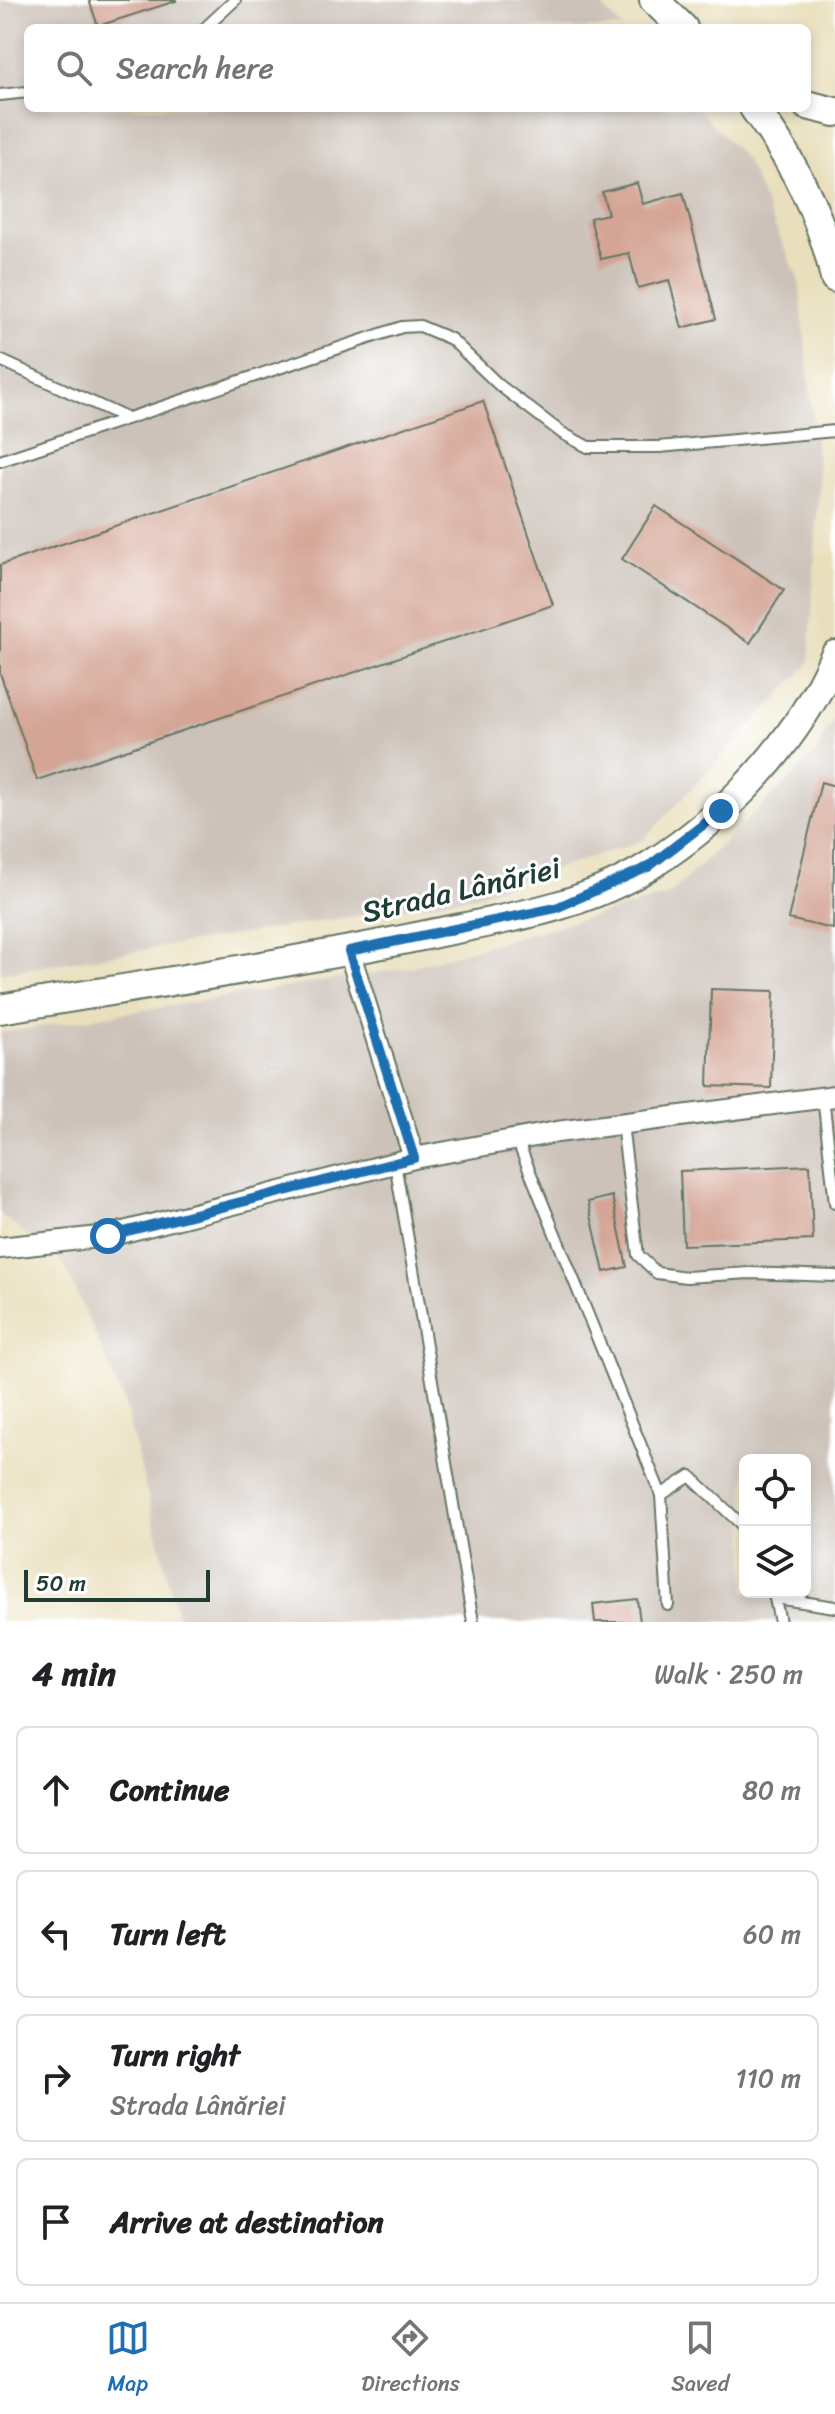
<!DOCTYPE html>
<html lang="en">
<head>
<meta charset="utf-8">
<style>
  body { margin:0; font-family:Sriracha,sans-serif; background:#f6f6f6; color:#202124 }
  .controls { position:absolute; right:24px; bottom:24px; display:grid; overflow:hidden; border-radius:12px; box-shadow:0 4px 12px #0003 }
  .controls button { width:72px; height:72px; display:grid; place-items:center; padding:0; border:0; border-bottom:2px solid #e0e0e0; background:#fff; color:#202124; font:40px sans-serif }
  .scale { position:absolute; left:24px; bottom:20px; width:186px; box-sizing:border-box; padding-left:8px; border:4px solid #1f3d34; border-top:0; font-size:22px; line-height:28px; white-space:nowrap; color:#1f3d34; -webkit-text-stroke:6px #fff; paint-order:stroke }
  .stop { position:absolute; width:24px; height:24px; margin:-18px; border:6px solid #1f6fb2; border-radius:50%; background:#fff }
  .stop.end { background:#1f6fb2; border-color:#fff; box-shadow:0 2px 8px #0008 }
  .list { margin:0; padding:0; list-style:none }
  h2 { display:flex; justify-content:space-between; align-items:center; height:104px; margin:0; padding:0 32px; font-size:34px }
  h2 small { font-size:26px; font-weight:400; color:#757577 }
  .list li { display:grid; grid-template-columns:52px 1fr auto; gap:24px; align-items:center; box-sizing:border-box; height:128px; margin:0 16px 16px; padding:0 16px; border:2px solid #e0e0e0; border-radius:12px }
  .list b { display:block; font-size:30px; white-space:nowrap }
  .list p { margin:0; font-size:26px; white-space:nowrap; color:#757577 }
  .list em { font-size:26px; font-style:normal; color:#757577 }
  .icon { flex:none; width:44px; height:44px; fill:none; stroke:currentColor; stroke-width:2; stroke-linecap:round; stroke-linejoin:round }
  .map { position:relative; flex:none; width:835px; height:1622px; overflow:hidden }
  .search { position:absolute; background:#fff; box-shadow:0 4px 12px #0003; left:24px; right:24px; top:24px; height:88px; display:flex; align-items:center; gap:20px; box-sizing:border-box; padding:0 28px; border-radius:12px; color:#757577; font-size:30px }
  .sheet { height:680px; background:#fff }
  nav { display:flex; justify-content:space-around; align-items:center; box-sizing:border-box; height:112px; border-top:2px solid #e0e0e0; background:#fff; font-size:22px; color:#757577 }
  nav a { display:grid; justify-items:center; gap:4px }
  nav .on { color:#1f6fb2 }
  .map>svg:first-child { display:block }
</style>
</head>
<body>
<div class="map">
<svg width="835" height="1622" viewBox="0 0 835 1622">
  <rect width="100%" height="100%" fill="#fff"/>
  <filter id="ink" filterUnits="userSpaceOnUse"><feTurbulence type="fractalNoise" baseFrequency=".0125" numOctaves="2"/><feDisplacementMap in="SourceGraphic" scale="16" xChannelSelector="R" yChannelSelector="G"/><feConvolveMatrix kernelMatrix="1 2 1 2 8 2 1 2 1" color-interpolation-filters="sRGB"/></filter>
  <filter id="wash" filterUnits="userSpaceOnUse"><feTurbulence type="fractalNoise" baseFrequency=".006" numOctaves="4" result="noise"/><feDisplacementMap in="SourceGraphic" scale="32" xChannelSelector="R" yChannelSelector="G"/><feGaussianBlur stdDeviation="1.8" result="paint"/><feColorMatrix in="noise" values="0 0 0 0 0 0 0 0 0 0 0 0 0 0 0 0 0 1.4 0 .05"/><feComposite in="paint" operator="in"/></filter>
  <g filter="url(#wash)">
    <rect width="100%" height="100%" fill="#e9dfbc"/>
    <!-- industrial -->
    <g fill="#ccc2b9" fill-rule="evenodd">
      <polygon points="0,0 596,0 622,28 28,28 28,108 697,108 746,160 799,281 819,480 809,664 643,840 471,897 0,973"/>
      <path d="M835,716V1622H179L124,1401L64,1264L0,1214V1033L406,968L669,895L814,756ZM745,1460H805V1592H745Z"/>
    </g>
    <g id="blocks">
      <!-- building -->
      <g fill="#d4a595">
        <polygon points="89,0 176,0 176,1 98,26"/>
        <polygon points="637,183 643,204 683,193 716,319 682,328 669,280 638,288 629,253 601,259 590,218 608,214 602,192"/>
        <polygon points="483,401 553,605 37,780 0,673 0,565"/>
        <polygon points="656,506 784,590 750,643 622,559"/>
        <polygon points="821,782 835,786 833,929 788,919"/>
        <polygon points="711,989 774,991 771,1088 708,1086"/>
        <polygon points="810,1165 813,1240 683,1245 680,1171"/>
        <polygon points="612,1196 627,1267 604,1272 588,1202"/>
        <polygon points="637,1599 640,1622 595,1622 593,1604"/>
      </g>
    </g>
  </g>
  <g filter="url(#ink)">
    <use href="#blocks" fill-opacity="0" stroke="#667664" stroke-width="2"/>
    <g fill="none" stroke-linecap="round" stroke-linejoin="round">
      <defs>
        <g id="lane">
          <polyline points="205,28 235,0"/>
          <polyline points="0,95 28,92"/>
          <polyline points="0,360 124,417"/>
          <polyline points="0,461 402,327 420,326 451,339 499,385 562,433 588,447 659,447 835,431"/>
          <polyline points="823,1097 835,1203"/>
          <polyline points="622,1124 638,1255 657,1273 686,1277 749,1273 835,1276"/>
          <polyline points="517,1140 661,1495 668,1605"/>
          <polyline points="395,1163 473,1622"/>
          <polyline points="661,1495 690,1476 741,1524 745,1533"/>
          <polyline points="774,1594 780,1622"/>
          <polyline points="776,1598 835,1607"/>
        </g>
        <g id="street">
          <polyline points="349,951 414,1158"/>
          <polyline points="0,1248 108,1236 414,1158 557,1132 835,1096"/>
        </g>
        <g id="secondary">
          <polyline points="654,0 683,28"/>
          <polyline points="807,105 835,112"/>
          <path d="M754,108C792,159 822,215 835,278"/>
          <path d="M0,1009C144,985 288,964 431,934C505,919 584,907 649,866C728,816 799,740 835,655"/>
        </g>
      </defs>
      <!-- lane casing -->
      <use href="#lane" stroke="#667664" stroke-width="14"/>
      <!-- street casing -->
      <use href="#street" stroke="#667664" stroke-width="24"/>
      <!-- secondary casing -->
      <use href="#secondary" stroke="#667664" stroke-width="32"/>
      <!-- lane -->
      <use href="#lane" stroke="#fff" stroke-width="10"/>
      <!-- street -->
      <use href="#street" stroke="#fff" stroke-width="20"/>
      <!-- secondary -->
      <use href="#secondary" stroke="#fff" stroke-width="28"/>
    </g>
  </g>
  <g fill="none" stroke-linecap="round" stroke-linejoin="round" filter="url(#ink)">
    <!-- route -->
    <polyline stroke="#1f6fb2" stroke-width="10" points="108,1236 414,1158 349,951 556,908 648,867 721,811"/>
  </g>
  <g text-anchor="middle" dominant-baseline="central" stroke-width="6" stroke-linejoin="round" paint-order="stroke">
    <!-- street labels -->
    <g font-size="30" fill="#1f3d34" stroke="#fff">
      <text transform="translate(461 890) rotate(-13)">Strada Lânăriei</text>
    </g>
  </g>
</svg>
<div class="controls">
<button><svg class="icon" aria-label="locate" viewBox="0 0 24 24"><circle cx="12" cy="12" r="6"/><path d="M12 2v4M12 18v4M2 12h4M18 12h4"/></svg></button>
<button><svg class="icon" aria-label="layers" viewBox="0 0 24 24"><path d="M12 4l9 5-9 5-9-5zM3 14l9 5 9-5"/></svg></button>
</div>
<div class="scale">50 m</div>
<div class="stop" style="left:108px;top:1236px"></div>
<div class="stop end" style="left:721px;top:811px"></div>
<div class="search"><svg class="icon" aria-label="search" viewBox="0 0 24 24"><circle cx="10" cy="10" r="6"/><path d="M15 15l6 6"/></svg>Search here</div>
</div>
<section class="sheet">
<h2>4 min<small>Walk · 250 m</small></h2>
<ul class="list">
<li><svg class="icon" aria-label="ahead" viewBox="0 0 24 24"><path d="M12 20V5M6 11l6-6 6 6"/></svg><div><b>Continue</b></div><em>80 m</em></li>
<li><svg class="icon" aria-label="left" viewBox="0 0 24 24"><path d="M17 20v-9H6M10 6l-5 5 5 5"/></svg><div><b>Turn left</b></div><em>60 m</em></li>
<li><svg class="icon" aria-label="right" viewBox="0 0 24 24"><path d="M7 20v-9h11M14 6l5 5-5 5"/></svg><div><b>Turn right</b><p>Strada Lânăriei</p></div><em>110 m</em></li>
<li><svg class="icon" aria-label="arrive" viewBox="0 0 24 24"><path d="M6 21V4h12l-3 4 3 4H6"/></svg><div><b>Arrive at destination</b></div></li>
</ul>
</section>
<nav>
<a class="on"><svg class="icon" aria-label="map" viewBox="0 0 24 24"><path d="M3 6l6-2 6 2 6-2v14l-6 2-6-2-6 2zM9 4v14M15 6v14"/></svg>Map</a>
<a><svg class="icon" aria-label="directions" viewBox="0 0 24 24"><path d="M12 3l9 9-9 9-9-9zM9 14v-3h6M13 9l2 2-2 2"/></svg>Directions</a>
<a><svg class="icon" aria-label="saved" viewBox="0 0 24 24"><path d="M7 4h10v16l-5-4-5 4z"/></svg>Saved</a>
</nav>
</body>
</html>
